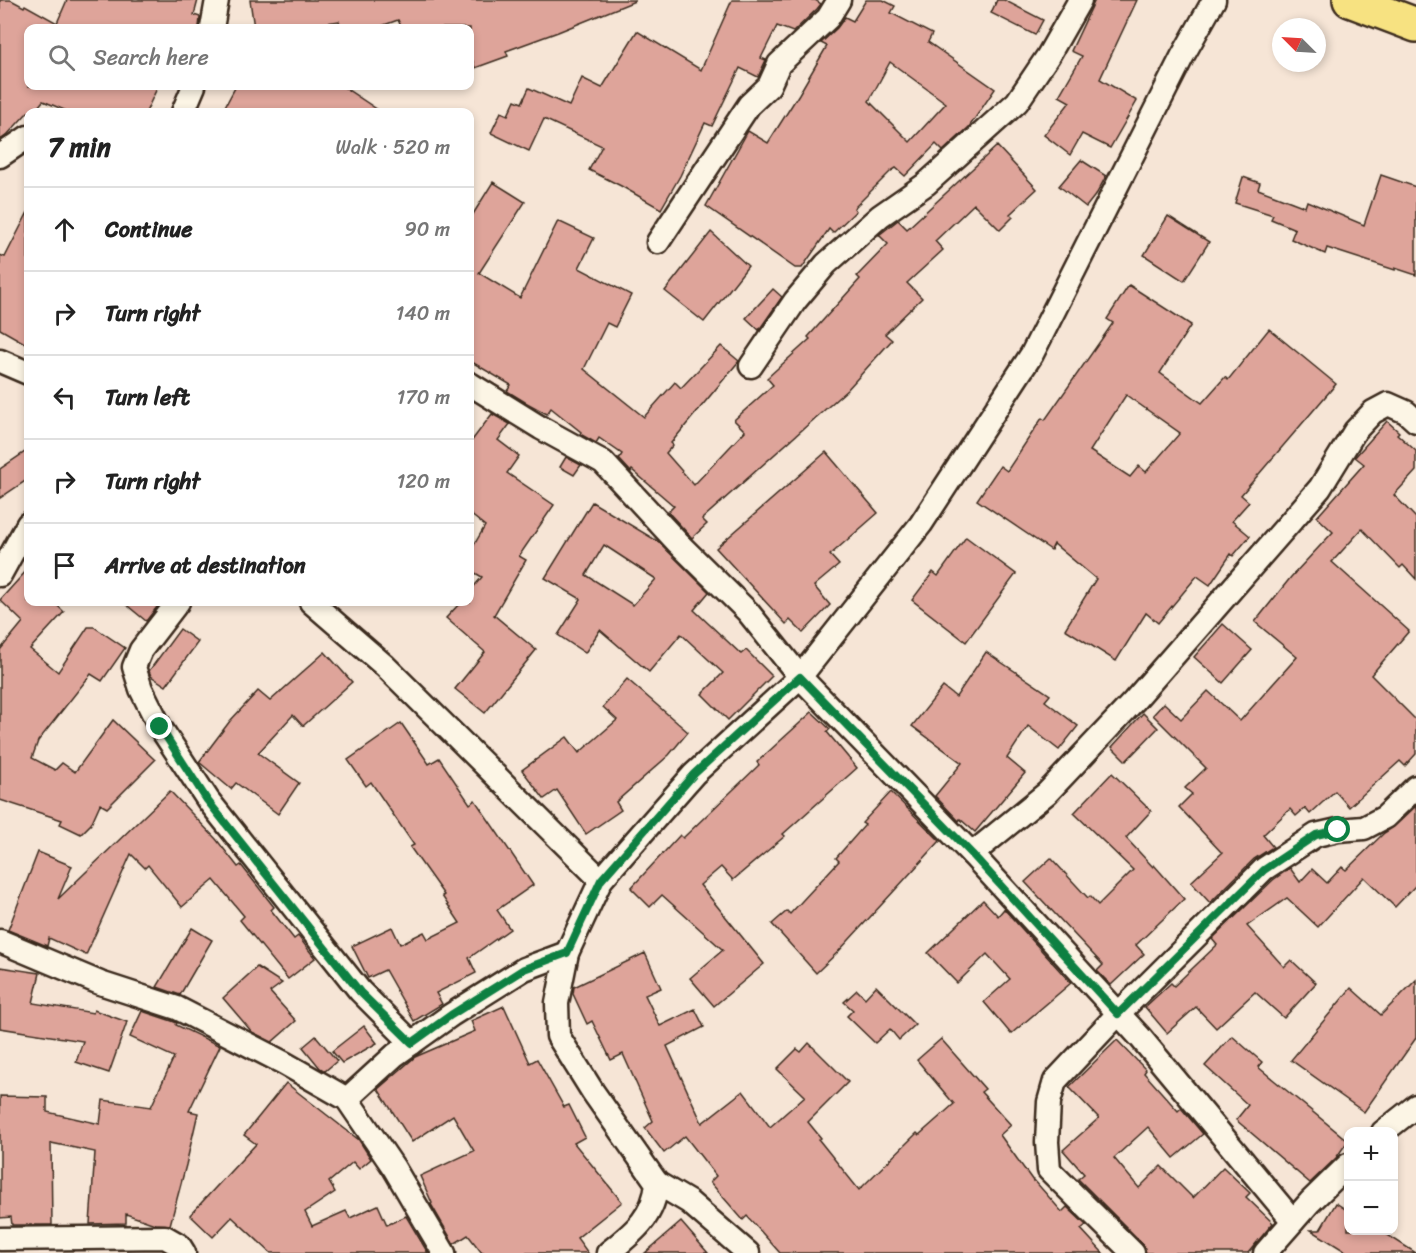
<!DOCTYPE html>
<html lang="en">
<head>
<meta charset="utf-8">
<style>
  body { margin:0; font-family:Sriracha,sans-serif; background:#f2f2f2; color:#222 }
  .controls { position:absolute; right:18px; bottom:18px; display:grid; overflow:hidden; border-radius:12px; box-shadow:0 3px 9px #0003 }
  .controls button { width:54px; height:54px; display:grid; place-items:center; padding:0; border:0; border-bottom:2px solid #e0e0e0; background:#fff; color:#222; font:30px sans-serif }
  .compass { position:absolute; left:1272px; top:18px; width:54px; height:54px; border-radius:50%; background:#fff; box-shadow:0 3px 9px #0003; rotate:294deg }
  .stop { position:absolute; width:18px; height:18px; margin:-14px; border:4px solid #0b8043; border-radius:50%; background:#fff }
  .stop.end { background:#0b8043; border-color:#fff; box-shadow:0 2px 6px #0008 }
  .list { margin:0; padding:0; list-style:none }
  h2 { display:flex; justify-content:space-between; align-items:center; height:78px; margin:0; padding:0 24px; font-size:26px }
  h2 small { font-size:20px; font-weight:400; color:#767676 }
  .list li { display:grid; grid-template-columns:39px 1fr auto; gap:18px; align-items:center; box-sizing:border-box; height:84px; padding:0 24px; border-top:2px solid #e0e0e0 }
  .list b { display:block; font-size:22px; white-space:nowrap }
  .list em { font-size:20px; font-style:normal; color:#767676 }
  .icon { flex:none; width:33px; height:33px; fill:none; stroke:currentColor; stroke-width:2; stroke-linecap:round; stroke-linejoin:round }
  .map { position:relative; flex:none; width:1416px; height:1253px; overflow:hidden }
  .search { position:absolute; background:#fff; box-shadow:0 3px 9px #0003; left:24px; top:24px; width:450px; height:66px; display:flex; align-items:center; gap:15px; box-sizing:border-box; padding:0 21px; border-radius:12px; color:#767676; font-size:22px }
  .panel { position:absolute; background:#fff; box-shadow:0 3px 9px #0003; left:24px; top:108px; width:450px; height:498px; border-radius:12px }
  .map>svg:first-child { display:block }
</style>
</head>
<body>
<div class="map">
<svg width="1416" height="1253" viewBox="0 0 1416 1253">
  <rect width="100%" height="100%" fill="#f6e5d6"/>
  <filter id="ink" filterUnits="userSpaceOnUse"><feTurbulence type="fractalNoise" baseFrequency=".0167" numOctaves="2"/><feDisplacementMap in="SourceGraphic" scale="12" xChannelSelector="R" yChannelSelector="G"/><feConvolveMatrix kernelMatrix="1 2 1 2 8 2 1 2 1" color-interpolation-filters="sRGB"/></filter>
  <g filter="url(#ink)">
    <!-- building -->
    <g fill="#dea49a" stroke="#3b2a1e" stroke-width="1.5" fill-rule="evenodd">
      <polygon points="0,0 11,0 24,7 25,5 57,23 67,0 198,0 194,15 200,17 199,28 28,28 28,86 158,86 146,112 69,112 43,101 34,112 28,112 7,135 0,140"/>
      <polygon points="250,0 635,0 635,1 558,32 506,51 508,56 475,68 470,53 470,28 402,28 398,20 376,28 342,28 339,21 295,28 254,28"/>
      <polygon points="732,0 815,0 821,4 817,9 793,32 777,26 761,58 766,60 758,77 740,68 712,126 705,123 680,176 661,209 621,186 589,170 602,146 544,119 529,151 491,133 501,112 508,115 515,100 522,103 529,88 569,106 582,78 602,88 637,31 701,70"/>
      <path d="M866,0H883L895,6L891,13L932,34L928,42L995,89L969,127L943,151L936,144L905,176L896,168L891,171L854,208L856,211L833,233L829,229L802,268H795L706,206L748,131L768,143L799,94L827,46L821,43L837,28L845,17L853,21ZM890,62L946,103L910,142L869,101Z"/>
      <polygon points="997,0 1004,0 1043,20 1035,35 991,13"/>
      <polygon points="1095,0 1137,0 1100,79 1137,101 1110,148 1082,134 1070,155 1044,135 1070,102 1059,96 1082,56 1071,51"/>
      <polygon points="236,86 342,86 381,112 222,112"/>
      <polygon points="997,146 1037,189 1010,214 1013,217 1000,230 974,204 935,241 943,250 907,283 922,298 885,334 892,340 847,390 702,519 707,524 692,538 668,512 674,506 632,470 631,472 619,459 622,454 599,438 596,443 580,434 581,432 551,408 547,414 525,402 507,391 511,385 470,361 470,219 493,182 525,202 479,273 520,298 558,221 594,238 579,268 631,295 615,327 607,323 584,369 644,417 675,382 681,388 721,346 739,361 671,443 673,445 666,453 694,485 745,431 734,420 773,385 767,378 810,339 808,337 860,279 857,276 888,244 879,235 898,220 907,229"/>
      <polygon points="1081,160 1106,176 1097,193 1086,207 1059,186"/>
      <polygon points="1381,175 1416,187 1416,275 1395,268 1395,270 1327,248 1325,254 1291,239 1295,229 1271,219 1273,215 1235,203 1243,177 1260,183 1258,189 1305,207 1307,201 1364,225"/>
      <polygon points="28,212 28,345 0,329 0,255 5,257"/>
      <polygon points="1168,216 1209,242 1184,281 1144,255"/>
      <polygon points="711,232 748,266 704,322 665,291"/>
      <path d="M1129,285L1191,325L1160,373L1202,403L1225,377L1228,380L1269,329L1336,384L1241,495L1249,502L1232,521L1250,536L1233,556L1231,554L1210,585L1197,576L1158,623L1146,613L1116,661L1065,629L1096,579L1054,544L1051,550L977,500L1000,466L1007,471L1042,418L1045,420L1113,323L1107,319ZM1126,395L1180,433L1146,472L1139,466L1130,477L1090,451Z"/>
      <polygon points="773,289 782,297 759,330 746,318"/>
      <polygon points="492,414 510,424 498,440 519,456 507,473 554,505 519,556 526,560 494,615 536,650 485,713 455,689 485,652 446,618 461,602 470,602 470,591 482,577 470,570 470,552 485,526 470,514 470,443"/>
      <polygon points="1387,421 1399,432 1397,434 1416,451 1416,471 1394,495 1416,518 1416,579 1403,565 1400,568 1362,529 1332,562 1409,631 1371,675 1416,720 1416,754 1405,766 1400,761 1349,807 1335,791 1310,814 1305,808 1296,816 1290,809 1263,835 1273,847 1254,859 1210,903 1191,882 1222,853 1179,807 1192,794 1185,788 1206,768 1153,715 1164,703 1181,719 1208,691 1240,721 1297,657 1255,622 1291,577 1333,532 1317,517 1364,464 1355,457"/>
      <polygon points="28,450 28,479 0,498 0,469"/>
      <polygon points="826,452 878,513 830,555 839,565 814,586 830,605 803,633 790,620 786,624 716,548"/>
      <polygon points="566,457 581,465 574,475 560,467"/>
      <path d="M592,502L659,542L709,592L694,610L741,654L746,650L772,676L728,720L702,694L723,673L681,634L649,672L600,630L585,653L558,635L581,599L545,578ZM604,545L656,579L633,605L586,575Z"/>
      <polygon points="966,537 1016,574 966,642 912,600 933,572 938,576"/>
      <polygon points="28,569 28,602 54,602 64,612 30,649 58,672 88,627 94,627 125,648 102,681 91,674 38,741 32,758 55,770 62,763 75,772 113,720 155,760 107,808 100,804 91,824 81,834 60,824 62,820 0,800 0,650 23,622 0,600"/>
      <polygon points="123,602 161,602 146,621"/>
      <polygon points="1223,624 1252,650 1223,683 1194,657"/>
      <polygon points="180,629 198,642 166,686 151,676 149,671"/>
      <polygon points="325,652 352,682 303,726 293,715 258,753 299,783 278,814 236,783 231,789 199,762 230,721 258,691 270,701"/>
      <polygon points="986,652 1050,695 1045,701 1078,726 1059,750 1028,726 1007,758 1025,773 975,832 960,819 959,821 935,796 962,763 912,726 943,687 956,697"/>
      <polygon points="627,679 688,732 669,755 616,802 621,810 586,834 557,790 544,799 522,770 567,737 579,753 617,720 603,707"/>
      <polygon points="812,712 830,729 827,732 857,768 783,834 785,836 733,880 721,867 700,885 764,964 714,1006 690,978 723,950 662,895 650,907 631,888 680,835 683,838 759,765 757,762"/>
      <polygon points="1143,713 1158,728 1126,761 1112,747"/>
      <polygon points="401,723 429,764 439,758 470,804 475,800 533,885 497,910 510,929 469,958 476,973 436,993 442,1004 414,1021 385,970 368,978 352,946 392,927 400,944 424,932 428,939 460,923 442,896 444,895 410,847 414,845 371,782 366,786 348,760"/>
      <polygon points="1112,773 1151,811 1126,838 1153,867 1154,865 1184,899 1136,945 1144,954 1111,985 1097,971 1103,965 1025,882 1051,858 1088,898 1090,896 1098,905 1133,870 1074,813"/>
      <polygon points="170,791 216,839 238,867 241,865 274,907 271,910 294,939 298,936 315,958 288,979 240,920 244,916 214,880 182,907 148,865 145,868 131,854 86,955 49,938 47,946 8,930 38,852 72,866 58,899"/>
      <polygon points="891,792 940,841 838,952 816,973 772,924 787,911 790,914 839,861 836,858 865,825 862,823"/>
      <polygon points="1416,806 1416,885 1395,907 1364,877 1318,927 1287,898 1247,926 1284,967 1291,960 1316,983 1284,1018 1255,992 1216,1028 1196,1007 1167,1033 1145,1007 1171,983 1174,986 1217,945 1212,939 1273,880 1290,868 1300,882 1312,869 1327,883 1342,867 1346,870 1384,833 1394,827"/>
      <polygon points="983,900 998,916 1004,909 1071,983 1011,1034 984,1002 1010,979 987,954 957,983 928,953"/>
      <polygon points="192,928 212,940 180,995 157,987"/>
      <polygon points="645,953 661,988 645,995 660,1026 695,1009 704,1027 667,1046 702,1123 743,1091 770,1127 805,1096 777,1069 797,1049 801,1052 809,1043 848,1082 808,1122 821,1138 819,1140 859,1190 917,1133 919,1135 954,1104 917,1060 941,1039 985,1089 981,1092 1011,1125 1000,1135 1033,1181 1034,1180 1062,1212 1067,1207 1086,1225 1081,1229 1103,1253 780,1253 747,1216 743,1220 710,1182 716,1176 685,1136 664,1153 645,1128 653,1121 623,1054 611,1060 592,1021 587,1024 573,994 574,987"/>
      <polygon points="0,967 40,973 33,1003 93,1013 94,1010 127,1022 109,1073 76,1062 83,1041 0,1028"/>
      <polygon points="257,967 282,983 270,992 296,1021 272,1042 252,1032 223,998"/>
      <polygon points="1416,980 1416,1038 1364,1112 1291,1060 1351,988 1381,1015"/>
      <polygon points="876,986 915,1025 899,1040 890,1029 875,1043 847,1016 853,1010 844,1002 857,990 865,998"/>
      <polygon points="504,1006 530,1063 537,1059 564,1107 569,1105 585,1137 574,1143 622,1202 577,1238 588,1253 482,1253 468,1235 454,1244 431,1204 432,1203 420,1176 474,1151 453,1115 412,1142 378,1089 415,1057 475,1031 471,1021"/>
      <polygon points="142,1011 172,1021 177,1023 176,1025 220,1046 189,1111 198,1113 186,1165 170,1225 155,1224 126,1214 126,1223 90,1224 95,1152 51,1143 52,1225 12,1225 11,1217 0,1218 0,1096 47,1097 47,1112 100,1124 103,1100 151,1107 174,1057 130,1037"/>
      <polygon points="364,1026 377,1043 342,1063 332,1051"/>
      <polygon points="316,1036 337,1061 325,1071 320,1068 303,1047"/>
      <polygon points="1232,1036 1262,1062 1258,1067 1348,1141 1336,1158 1310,1183 1236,1120 1248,1105 1205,1066"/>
      <polygon points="1117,1040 1146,1070 1144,1073 1178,1111 1181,1108 1203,1134 1174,1158 1148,1127 1114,1158 1139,1188 1161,1166 1193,1198 1223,1167 1250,1193 1246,1197 1273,1223 1248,1253 1146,1253 1142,1243 1078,1179 1084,1174 1063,1150 1099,1118 1069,1087"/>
      <polygon points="286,1083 359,1140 371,1159 359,1169 353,1162 329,1182 335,1192 305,1212 312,1226 346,1211 350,1218 378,1205 387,1225 406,1216 428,1253 271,1253 232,1217 213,1237 190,1215 256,1144 244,1135"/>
      <polygon points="1336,1203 1348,1211 1348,1230 1380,1230 1416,1253 1348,1253 1311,1230 1320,1230"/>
      <polygon points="681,1222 708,1253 645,1253"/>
    </g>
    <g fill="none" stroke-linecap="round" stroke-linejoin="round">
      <defs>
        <g id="minor">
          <polyline points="212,28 217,0"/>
          <polyline points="183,112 194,86"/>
          <polyline points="0,156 28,137"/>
          <polyline points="658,242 749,105 769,86 779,64 828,18 839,0"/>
          <polyline points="0,361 28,373"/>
          <polyline points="751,366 795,301 826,264 880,216 926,184 1017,102 1048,56 1080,0"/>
          <polyline points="470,384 541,428 603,462 678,543 748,612 800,677 972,854 1140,1037 1293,1221"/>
          <polyline points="0,575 28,524"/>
          <polyline points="178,602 141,650 134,667 141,689 160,727 208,800 360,991 412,1043"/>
          <polyline points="311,602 385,666 601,880"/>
          <polyline points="972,854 1047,793 1134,701 1320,488 1355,431 1373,412 1388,404 1406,412 1416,421"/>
          <polyline points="0,941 100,983 177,1008 284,1063 347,1099 394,1168 444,1253"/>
          <polyline points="347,1099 395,1055 451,1015 524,969 567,953"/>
          <polyline points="1383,1132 1416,1106"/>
          <polyline points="657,1183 689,1202 748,1253"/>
          <polyline points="0,1239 165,1237 179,1245 184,1253"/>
          <path d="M608,1253C634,1232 654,1217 657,1183L593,1092L558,1036L557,1003L567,953L601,880L694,774L800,677L921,524L1032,354L1182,57L1214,0"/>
          <polyline points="1133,1253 1049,1170 1047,1142 1049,1102 1055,1081 1118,1014 1264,869 1316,835 1338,830 1364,828 1385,817 1416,787"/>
          <polyline points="1265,1253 1310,1202 1348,1165"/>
        </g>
        <polyline id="trunk" points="1350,0 1416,25"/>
      </defs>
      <!-- minor casing -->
      <use href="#minor" stroke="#3b2a1e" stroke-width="27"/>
      <!-- trunk casing -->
      <use href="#trunk" stroke="#3b2a1e" stroke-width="38"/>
      <!-- minor -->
      <use href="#minor" stroke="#fcf5e5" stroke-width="22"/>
      <!-- trunk -->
      <use href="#trunk" stroke="#f7e281" stroke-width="33"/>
    </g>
  </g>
  <g fill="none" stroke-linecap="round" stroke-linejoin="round" filter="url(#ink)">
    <!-- route -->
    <polyline stroke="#0b8043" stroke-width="8" points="160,727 207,800 360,992 412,1043 451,1015 524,969 567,953 601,880 694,774 800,677 972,854 1118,1014 1264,870 1316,835 1338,830"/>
  </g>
</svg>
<div class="controls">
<button>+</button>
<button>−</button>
</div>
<svg class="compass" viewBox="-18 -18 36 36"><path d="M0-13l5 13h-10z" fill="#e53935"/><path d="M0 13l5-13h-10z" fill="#767676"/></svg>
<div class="stop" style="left:1338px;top:830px"></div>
<div class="stop end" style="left:160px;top:727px"></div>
<div class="search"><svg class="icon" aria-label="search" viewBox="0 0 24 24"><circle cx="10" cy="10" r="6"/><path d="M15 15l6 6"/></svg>Search here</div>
<section class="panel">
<h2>7 min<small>Walk · 520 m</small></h2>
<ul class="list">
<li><svg class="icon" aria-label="ahead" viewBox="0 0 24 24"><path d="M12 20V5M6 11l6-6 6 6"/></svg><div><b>Continue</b></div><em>90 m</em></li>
<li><svg class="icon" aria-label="right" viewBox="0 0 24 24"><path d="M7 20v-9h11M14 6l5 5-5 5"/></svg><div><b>Turn right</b></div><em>140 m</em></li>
<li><svg class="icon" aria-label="left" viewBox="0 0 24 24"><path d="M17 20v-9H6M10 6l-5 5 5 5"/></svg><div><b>Turn left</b></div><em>170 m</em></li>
<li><svg class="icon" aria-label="right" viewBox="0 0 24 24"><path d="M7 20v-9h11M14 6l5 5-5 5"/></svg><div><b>Turn right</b></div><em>120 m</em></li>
<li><svg class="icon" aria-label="arrive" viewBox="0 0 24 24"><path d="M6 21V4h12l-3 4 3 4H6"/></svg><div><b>Arrive at destination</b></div></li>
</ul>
</section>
</div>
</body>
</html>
